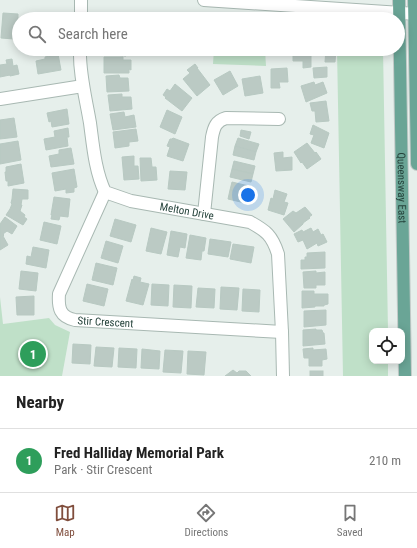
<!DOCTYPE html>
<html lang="en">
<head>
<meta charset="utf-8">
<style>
  body { margin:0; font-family:"Roboto Condensed",sans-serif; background:#f2f2f2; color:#222 }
  .controls { position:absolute; right:12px; bottom:12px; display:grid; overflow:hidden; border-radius:8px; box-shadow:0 2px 10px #0003 }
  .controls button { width:36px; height:36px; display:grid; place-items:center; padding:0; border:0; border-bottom:1px solid #e0e0e0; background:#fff; color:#222; font:20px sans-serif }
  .you { position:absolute; left:248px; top:195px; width:14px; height:14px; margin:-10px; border:3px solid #fff; border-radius:50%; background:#1a73e8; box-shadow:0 0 0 6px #1a73e833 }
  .badge { display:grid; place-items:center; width:26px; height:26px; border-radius:50%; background:#804e3d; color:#fff; font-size:13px; font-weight:700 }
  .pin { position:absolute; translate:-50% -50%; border:2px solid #fff; box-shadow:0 1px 4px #0006 }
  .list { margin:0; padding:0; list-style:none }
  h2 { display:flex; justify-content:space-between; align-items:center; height:52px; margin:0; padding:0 16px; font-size:17px }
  h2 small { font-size:13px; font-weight:400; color:#767676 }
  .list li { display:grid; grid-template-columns:26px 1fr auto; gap:12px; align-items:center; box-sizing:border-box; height:64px; padding:0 16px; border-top:1px solid #e0e0e0 }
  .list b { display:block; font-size:15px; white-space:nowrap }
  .list p { margin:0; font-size:13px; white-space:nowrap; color:#767676 }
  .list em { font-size:13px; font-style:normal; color:#767676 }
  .icon { flex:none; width:22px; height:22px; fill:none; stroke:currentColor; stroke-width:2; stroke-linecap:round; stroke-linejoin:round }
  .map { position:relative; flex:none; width:417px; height:376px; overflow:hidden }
  .search { position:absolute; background:#fff; box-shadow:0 2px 10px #0003; left:12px; right:12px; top:12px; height:44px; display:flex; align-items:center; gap:10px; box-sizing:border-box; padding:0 14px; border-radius:22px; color:#767676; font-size:15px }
  .sheet { height:116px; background:#fff }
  nav { display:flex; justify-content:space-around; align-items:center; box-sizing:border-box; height:56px; border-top:1px solid #e0e0e0; background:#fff; font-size:11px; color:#767676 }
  nav a { display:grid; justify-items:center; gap:2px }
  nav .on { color:#804e3d }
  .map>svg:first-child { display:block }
</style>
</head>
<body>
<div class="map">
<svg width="417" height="376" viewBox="0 0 417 376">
  <rect width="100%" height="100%" fill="#e6efeb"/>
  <!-- green -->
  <g fill="#bfe0c8">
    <polygon points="234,14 265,16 265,19 216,19 216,17"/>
    <polygon points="214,49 265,49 266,66 213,64"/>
    <polygon points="337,49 383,49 388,331 372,331 372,361 388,361 388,376 343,376"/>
    <polygon points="0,297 3,324 49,318 55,325 70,332 62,376 0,376"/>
  </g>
  <!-- building -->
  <g fill="#bbcac4" stroke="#b8c9c2">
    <polygon points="3,13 18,14 18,24 15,23 14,39 1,38"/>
    <rect x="49" y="16" width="13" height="3"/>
    <polygon points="102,49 126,49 126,56 101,54"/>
    <polygon points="293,49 311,49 311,67 303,68 303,61 293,61"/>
    <polygon points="326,49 336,49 335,62 325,62"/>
    <polygon points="58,54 61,70 38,74 36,61 45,59 45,57"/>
    <polygon points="104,57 123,57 123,60 131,60 131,70 129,69 129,73 104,73"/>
    <polygon points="12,59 13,66 17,65 19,74 10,76 10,75 0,77 0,65 7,64 6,60"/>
    <polygon points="195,64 198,68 197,68 210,85 197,96 183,79 190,73 187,70"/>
    <polygon points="327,67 327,77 314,78 313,68"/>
    <polygon points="287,68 288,82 279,82 280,88 271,88 271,69"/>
    <polygon points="230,71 238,86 223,95 214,80"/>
    <polygon points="119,75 120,78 128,78 129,91 107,92 106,76"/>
    <polygon points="260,76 263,93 245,96 242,79"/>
    <polygon points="314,82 315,85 323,82 327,93 306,102 301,86"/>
    <polygon points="175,84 192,98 182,111 165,98 166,97 163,95 167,89 170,91"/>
    <polygon points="122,94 122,97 131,97 132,109 110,111 108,95"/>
    <polygon points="326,101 329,121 316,122 315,111 312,111 310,103"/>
    <polygon points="67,109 69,124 52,127 51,121 49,122 47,113"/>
    <polygon points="167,110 182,117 175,134 160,127"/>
    <polygon points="124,112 125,117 134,115 136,127 113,130 110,114"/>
    <polygon points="14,118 17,137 0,139 0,120"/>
    <polygon points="313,125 329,133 324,148 311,143 314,135 310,134"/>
    <polygon points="68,128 69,137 67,137 68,146 46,150 44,139 55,137 54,131"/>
    <polygon points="136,129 138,141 129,142 129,146 115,148 113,132"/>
    <polygon points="241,130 251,132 249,139 240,136"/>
    <polygon points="173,138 189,144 183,161 167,156 170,147 167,146 170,139 172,139"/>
    <polygon points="238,138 259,144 256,152 235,146"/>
    <polygon points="18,141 21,160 0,164 0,144"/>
    <polygon points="307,143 315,153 316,152 321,159 307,169 302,162 301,163 294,152"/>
    <polygon points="235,146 256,152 254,160 233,155"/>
    <polygon points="71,148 74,164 51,167 49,156 59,154 59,150"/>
    <polygon points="283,152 283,158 292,157 292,170 276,171 274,153"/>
    <polygon points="134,156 134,166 138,166 139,179 124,180 122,157"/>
    <polygon points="140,158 151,158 152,167 156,167 157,180 141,181"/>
    <polygon points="234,161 255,166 253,174 232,169"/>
    <polygon points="21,164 24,183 8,186 8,181 6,181 5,172 6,172 6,167"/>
    <polygon points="74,169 77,187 74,188 74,192 66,193 66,189 55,191 52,173"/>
    <polygon points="232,169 253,174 251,182 230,177"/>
    <polygon points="170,171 187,172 185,190 168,189"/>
    <polygon points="232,182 253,187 251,195 230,190"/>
    <polygon points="13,189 28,190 28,199 22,199 21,205 22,205 20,211 25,215 24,217 27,219 23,225 6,215 10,209 12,204 11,203 12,199"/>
    <polygon points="230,190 251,195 249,204 228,199"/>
    <polygon points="275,190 287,194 284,202 288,203 284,215 268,210 271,198 273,199"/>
    <polygon points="54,197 70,199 68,217 60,216 59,220 51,219 52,215 51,215"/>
    <polygon points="305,207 312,215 309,217 310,218 303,223 303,224 294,232 283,219 293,211 296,213"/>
    <polygon points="5,217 17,226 12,234 7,231 3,234 4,235 3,236 8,245 0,250 0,224"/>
    <polygon points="115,219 136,225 131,242 110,236"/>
    <polygon points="44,222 61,226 57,244 40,240"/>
    <polygon points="151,228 167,232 161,254 146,251"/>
    <polygon points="311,228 313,232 318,229 321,235 323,234 327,242 318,246 317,243 307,249 303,240 298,242 294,234 302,230 303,232"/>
    <polygon points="171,231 187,234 185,248 180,247 178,257 167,255"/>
    <polygon points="190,235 206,238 204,251 202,251 201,260 186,258"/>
    <polygon points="210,239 231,242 228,257 208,254"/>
    <polygon points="106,241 123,246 118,263 101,258"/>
    <polygon points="233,244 254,247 251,263 230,259"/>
    <polygon points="33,247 49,250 46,268 26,264 27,256 31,257"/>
    <polygon points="325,252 325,268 301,269 301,260 305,260 305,257 307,257 307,253"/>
    <polygon points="96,263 117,268 113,285 92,280"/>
    <polygon points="21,271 38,273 36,291 19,289"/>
    <polygon points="316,271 316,273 325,272 325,285 316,285 316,288 304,288 303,272"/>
    <polygon points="134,276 141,278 140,282 149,284 143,305 126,301 132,279 133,280"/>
    <polygon points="87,284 108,289 104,306 83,301"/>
    <polygon points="152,284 169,285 168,306 151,305"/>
    <polygon points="174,285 192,286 191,308 173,307"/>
    <polygon points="221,287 239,288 237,310 220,309"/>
    <polygon points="198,288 215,289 214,308 196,307"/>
    <polygon points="243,289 260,290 259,312 242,311"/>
    <polygon points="302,291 314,291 314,294 328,294 328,304 324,305 324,306 315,306 315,307 302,308"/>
    <polygon points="34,296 34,315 17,315 16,297"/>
    <polygon points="326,310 326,325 304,327 304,311"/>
    <polygon points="316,329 316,330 322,330 323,333 324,333 325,344 303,346 303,330"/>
    <polygon points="73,344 91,345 90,364 72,363"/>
    <polygon points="96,347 114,348 112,367 94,366"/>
    <polygon points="119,348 137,349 136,368 118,367"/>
    <polygon points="313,348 313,350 326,349 327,359 322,360 322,366 309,366 309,358 304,358 303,349"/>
    <polygon points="142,349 160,351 159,369 141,368"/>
    <polygon points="165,350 183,351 181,373 163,372"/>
    <polygon points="188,351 206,352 204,375 187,374"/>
    <polygon points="233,370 237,373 239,371 246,371 251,376 225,376"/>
    <rect x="310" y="371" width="13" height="5"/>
  </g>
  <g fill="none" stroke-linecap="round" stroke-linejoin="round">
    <defs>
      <g id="minor">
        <polyline points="204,0 417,14"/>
        <polyline points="81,19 81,0"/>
        <path id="s1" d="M80,49C79,73 86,99 90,123C93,145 95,171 105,192L131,201L250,222C266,231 272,235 278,254L282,332L283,376"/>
        <polyline points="0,99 83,86"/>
        <path id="s2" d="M105,192L59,294C58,308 60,317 75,320L282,332"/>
        <path d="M204,214L212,137C214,127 216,121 226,118L279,119"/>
      </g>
      <g id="major">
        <path id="s3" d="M399,0L405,376"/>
        <polyline points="414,0 417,164"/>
      </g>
    </defs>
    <!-- minor casing -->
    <use href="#minor" stroke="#a8b8b2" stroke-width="14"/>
    <!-- major casing -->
    <use href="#major" stroke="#c2cac8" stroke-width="14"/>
    <!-- minor -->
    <use href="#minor" stroke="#fff" stroke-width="12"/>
    <!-- major -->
    <use href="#major" stroke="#6aa596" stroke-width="12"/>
  </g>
  <g text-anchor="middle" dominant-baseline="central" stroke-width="4" stroke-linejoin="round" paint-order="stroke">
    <!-- street labels -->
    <g font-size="11" fill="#24423a" stroke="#f7fbf9">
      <text stroke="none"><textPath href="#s3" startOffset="188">Queensway East</textPath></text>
      <text stroke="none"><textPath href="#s1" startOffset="230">Melton Drive</textPath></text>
      <text stroke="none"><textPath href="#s2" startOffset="177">Stir Crescent</textPath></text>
    </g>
  </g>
</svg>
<div class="controls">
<button><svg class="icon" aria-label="locate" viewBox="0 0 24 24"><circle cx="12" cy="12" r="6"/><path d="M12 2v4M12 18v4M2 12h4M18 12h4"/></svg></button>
</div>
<div class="you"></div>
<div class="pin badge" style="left:33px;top:354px;background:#2e9e5b">1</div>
<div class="search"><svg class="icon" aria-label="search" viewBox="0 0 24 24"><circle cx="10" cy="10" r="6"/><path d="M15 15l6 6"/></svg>Search here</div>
</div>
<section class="sheet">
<h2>Nearby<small></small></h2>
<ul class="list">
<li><span class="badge" style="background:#2e9e5b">1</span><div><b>Fred Halliday Memorial Park</b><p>Park · Stir Crescent</p></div><em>210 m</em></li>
</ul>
</section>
<nav>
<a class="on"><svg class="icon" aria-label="map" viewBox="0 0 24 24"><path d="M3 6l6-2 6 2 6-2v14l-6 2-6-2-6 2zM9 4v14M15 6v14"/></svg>Map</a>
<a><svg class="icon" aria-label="directions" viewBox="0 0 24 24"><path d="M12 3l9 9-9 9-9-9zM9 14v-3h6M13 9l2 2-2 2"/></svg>Directions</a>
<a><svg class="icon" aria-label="saved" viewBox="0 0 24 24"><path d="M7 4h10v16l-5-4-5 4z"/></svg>Saved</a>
</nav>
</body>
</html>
